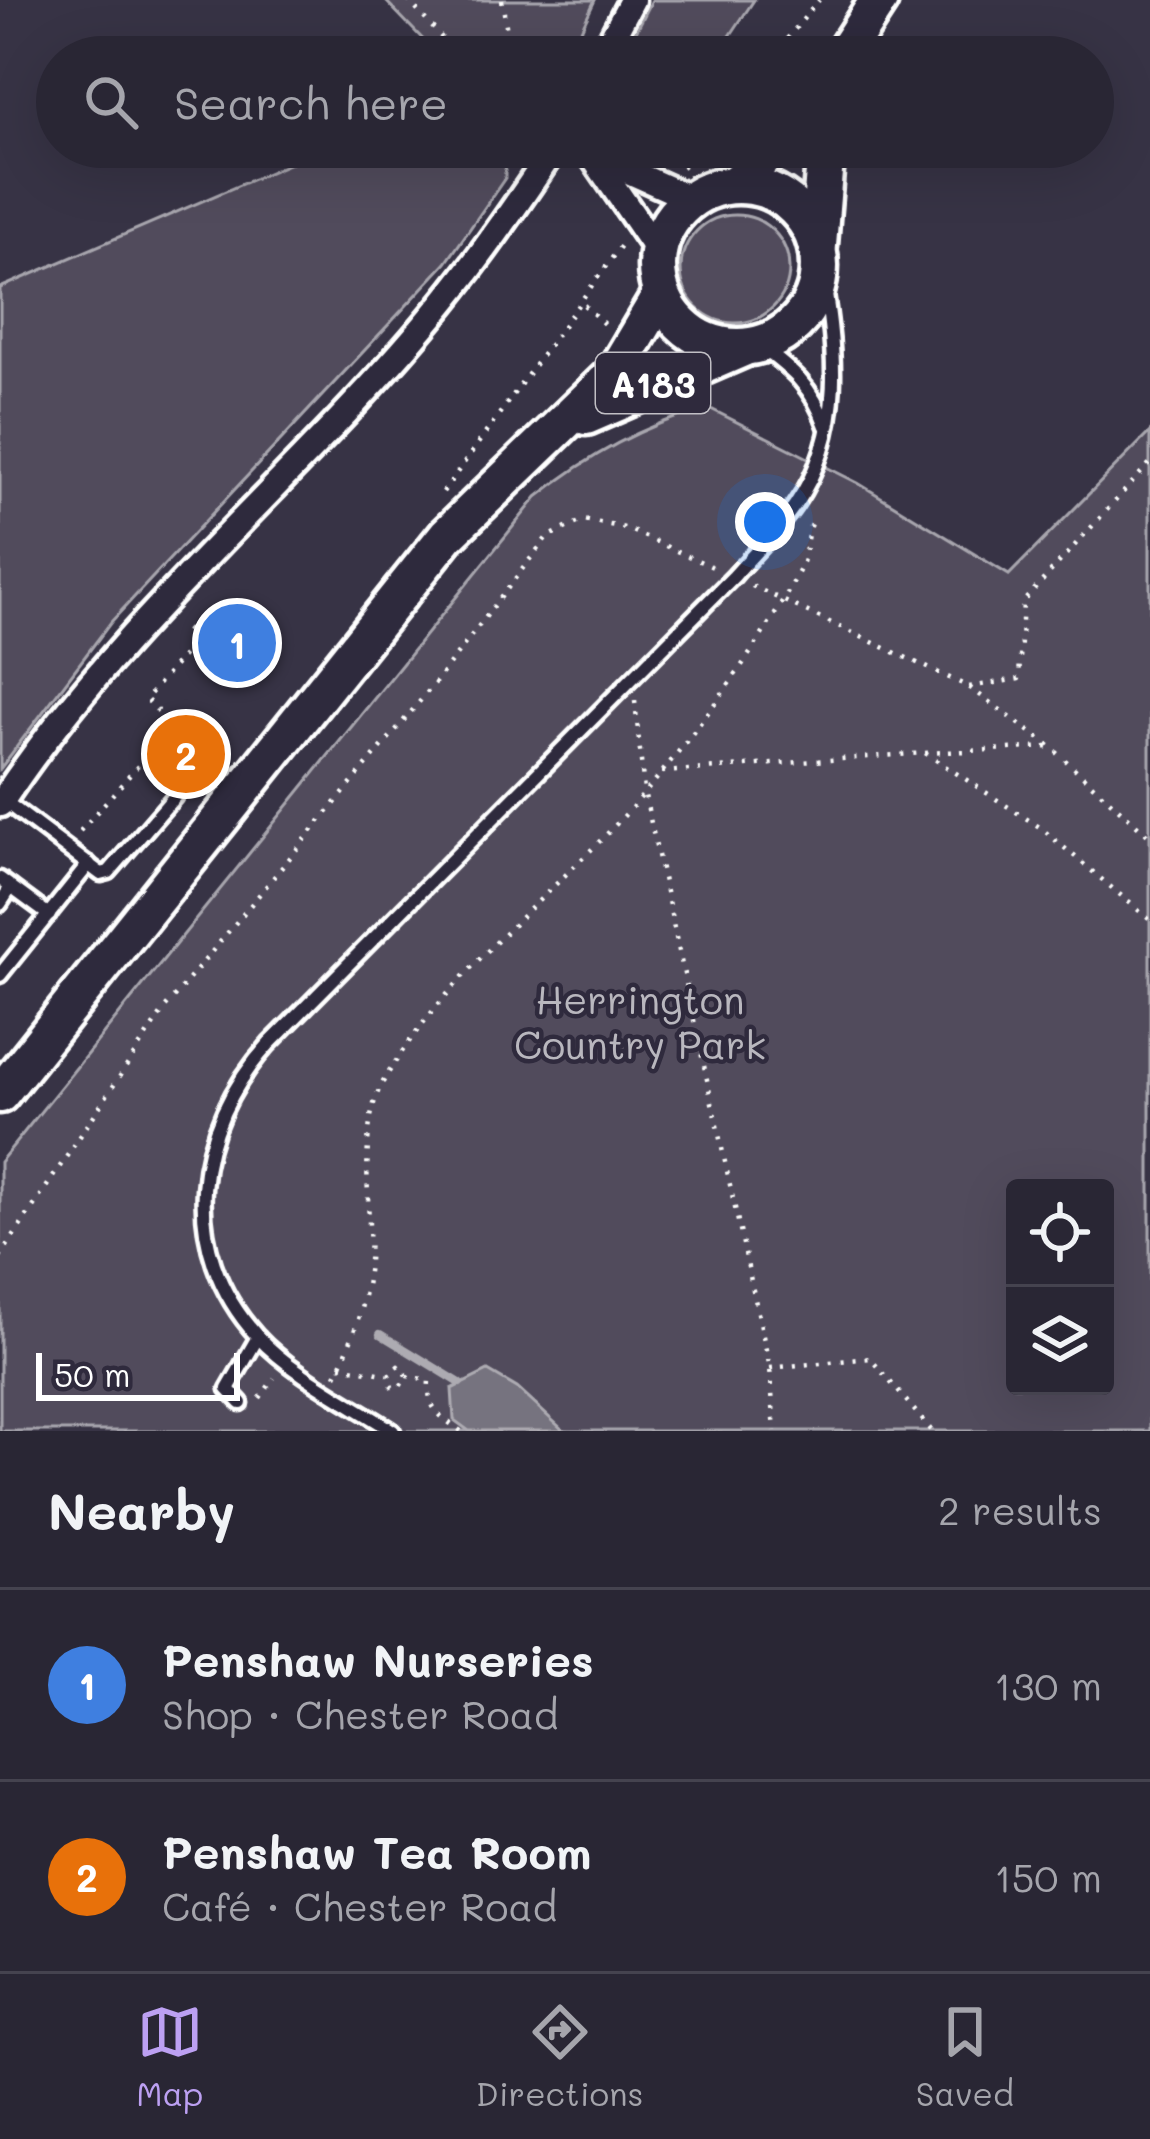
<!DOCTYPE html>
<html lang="en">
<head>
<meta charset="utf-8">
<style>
  body { margin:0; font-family:Mali,sans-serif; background:#353240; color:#f1f3f6 }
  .controls { position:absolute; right:36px; bottom:36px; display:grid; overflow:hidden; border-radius:12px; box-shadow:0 12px 48px #0002 }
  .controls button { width:108px; height:108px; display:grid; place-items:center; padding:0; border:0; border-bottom:3px solid #45434f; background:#292634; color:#f1f3f6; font:60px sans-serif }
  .scale { position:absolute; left:36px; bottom:30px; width:204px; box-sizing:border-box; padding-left:12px; border:6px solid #fff; border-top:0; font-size:33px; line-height:42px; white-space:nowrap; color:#fff; -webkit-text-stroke:9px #2f2a3d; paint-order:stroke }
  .you { position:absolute; left:765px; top:522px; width:42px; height:42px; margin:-30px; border:9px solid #fff; border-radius:50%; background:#1a73e8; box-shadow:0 0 0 18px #1a73e833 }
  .badge { display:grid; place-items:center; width:78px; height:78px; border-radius:50%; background:#bca0f2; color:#fff; font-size:39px; font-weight:700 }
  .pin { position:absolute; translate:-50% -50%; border:6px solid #fff; box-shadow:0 3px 12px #0006 }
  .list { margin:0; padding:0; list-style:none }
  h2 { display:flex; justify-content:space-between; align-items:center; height:156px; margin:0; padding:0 48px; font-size:51px }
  h2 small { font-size:39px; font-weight:400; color:#a5a5ac }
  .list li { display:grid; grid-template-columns:78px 1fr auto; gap:36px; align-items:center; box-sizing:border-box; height:192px; padding:0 48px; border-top:3px solid #45434f }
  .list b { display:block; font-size:45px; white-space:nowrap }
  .list p { margin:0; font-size:39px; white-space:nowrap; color:#a5a5ac }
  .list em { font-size:39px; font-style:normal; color:#a5a5ac }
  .icon { flex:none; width:66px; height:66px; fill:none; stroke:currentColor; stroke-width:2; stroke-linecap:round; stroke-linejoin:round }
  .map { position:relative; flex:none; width:1150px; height:1431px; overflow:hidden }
  .search { position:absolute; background:#292634; box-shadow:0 12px 48px #0002; left:36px; right:36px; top:36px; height:132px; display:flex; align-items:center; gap:30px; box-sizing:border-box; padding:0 42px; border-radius:66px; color:#a5a5ac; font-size:45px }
  .sheet { height:540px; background:#292634 }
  nav { display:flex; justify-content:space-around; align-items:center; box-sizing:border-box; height:168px; border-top:3px solid #45434f; background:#292634; font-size:33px; color:#a5a5ac }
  nav a { display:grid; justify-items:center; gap:6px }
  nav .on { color:#bca0f2 }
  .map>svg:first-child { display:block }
</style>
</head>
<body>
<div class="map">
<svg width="1150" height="1431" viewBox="0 0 1150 1431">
  <rect width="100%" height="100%" fill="#373345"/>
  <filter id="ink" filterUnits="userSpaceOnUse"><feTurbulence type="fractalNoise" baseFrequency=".00833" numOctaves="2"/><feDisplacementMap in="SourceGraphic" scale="24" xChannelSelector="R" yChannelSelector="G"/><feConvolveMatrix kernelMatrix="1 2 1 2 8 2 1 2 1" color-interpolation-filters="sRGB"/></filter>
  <g filter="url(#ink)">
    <!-- green -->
    <g fill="#514c5c" stroke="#a8a6ae" stroke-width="3" fill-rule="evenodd">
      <polygon points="385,0 595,0 568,57 440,57"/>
      <polygon points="652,0 754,0 716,57 623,57"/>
      <polygon points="328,147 524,147 505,153 505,178 446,263 111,622 0,769 0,288"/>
      <circle cx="735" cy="269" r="54"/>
      <path d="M707,407L858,483L1009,575L1150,432V1431H0V1162L537,497C591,454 641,427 707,407ZM1015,1188H1105V1386H1015Z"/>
    </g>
    <!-- water -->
    <polygon fill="#76737f" stroke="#adabb2" stroke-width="3" points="488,1371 517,1388 564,1431 469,1431 454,1420 452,1389"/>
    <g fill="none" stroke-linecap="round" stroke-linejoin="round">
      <!-- stream -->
      <polyline stroke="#adabb2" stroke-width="8" points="380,1334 460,1383"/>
      <defs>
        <g id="service">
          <path d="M760,346C793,371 812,386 826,426"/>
          <polyline points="3,800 101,874 109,872 175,796"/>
          <polyline points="0,879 11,887 0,904"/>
          <polyline points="11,887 49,915"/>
          <polyline points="0,975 89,864"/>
          <polyline points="241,1403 228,1389 258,1337"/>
          <path d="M393,1431C350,1403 292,1374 257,1336C176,1247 193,1127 269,1044L734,576C754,553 778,530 795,505C847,430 835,347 821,263"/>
        </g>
        <g id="minor">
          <polyline points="602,57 632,0"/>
          <polyline points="575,147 691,199"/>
          <polyline points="595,160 658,252"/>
          <path d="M0,804C124,615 301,477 443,303C483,254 520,200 555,147"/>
        </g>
        <g id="primary">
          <polyline points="842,57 879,0"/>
          <polyline points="735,184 775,147"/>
          <circle cx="738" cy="266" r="81"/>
          <polyline points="818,245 826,147"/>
          <polyline points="586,416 743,348"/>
          <polyline points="0,1094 447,535 614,374 661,295"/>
        </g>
      </defs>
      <!-- service casing -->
      <use href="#service" stroke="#fff" stroke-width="21"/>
      <!-- minor casing -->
      <use href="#minor" stroke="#fff" stroke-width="33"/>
      <!-- primary casing -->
      <use href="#primary" stroke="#fff" stroke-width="45"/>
      <!-- path -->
      <g stroke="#fff" stroke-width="4.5" stroke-dasharray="3 9" stroke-linecap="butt">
        <polyline points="408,0 459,57"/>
        <polyline points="502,0 511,57"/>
        <polyline points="772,57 819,0"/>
        <polyline points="512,147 520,156"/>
        <polyline points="682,167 704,147"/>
        <polyline points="584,305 606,326"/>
        <polyline points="443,492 622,244"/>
        <polyline points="752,586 969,687 1051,747 1150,837"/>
        <polyline points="969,687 1019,679 1023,602 1150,463"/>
        <polyline points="635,701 644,791 770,1368 775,1431"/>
        <polyline points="164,738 173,727 146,699 197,639 179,623"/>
        <polyline points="925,753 1051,747"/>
        <polyline points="662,772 925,753 1041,828 1150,920"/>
        <polyline points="80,831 144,759"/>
        <polyline points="0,1257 165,1008 435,683 547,537 584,520 625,528 715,568"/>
        <polyline points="340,1366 389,1375 392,1387 399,1388 407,1376 398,1366 389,1375"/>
        <polyline points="770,1368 870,1358 932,1431"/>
        <path d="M336,1375C353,1340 366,1301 369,1262C372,1211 357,1126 383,1082C453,961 577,879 663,771C710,712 768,634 801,567C808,553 804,537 814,516"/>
        <path d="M407,1376L429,1380C427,1409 438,1415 461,1431"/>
        <polyline points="260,1398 274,1378"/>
      </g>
      <!-- service -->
      <use href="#service" stroke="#2f2a3d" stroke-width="12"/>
      <!-- minor -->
      <use href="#minor" stroke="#2f2a3d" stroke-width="24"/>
      <!-- primary -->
      <use href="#primary" stroke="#2f2a3d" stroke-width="36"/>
    </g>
  </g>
  <g text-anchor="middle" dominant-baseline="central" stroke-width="9" stroke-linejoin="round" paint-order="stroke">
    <!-- shield labels -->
    <rect fill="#2f2a3d" stroke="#c1bfc5" stroke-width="3" x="596" y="353" width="114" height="60" rx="9"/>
    <g font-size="36" font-weight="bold" fill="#fff">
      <text x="653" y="383">A183</text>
    </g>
    <!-- park labels -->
    <g font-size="39" fill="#b9b7be" stroke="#2f2a3d">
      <text x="640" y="998">Herrington<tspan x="640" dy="45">Country Park</tspan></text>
    </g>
  </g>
</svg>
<div class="controls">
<button><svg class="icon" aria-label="locate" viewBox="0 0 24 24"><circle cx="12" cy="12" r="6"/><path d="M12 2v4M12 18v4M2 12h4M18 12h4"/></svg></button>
<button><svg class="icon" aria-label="layers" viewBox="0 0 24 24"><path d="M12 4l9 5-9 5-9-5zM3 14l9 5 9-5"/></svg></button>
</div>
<div class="scale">50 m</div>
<div class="you"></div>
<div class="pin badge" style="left:237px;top:643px;background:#3f7fe0">1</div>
<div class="pin badge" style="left:186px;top:754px;background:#e8710a">2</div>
<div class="search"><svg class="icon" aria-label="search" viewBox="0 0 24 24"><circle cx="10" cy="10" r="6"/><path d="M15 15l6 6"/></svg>Search here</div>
</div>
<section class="sheet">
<h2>Nearby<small>2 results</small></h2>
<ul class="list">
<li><span class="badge" style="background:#3f7fe0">1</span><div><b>Penshaw Nurseries</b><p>Shop · Chester Road</p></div><em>130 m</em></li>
<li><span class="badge" style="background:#e8710a">2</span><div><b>Penshaw Tea Room</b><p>Café · Chester Road</p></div><em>150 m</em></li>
</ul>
</section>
<nav>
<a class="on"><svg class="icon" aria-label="map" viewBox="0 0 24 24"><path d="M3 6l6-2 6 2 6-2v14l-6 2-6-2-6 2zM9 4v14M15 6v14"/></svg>Map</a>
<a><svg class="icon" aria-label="directions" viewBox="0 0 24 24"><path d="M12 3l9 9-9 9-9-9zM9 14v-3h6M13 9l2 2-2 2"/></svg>Directions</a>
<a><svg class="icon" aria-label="saved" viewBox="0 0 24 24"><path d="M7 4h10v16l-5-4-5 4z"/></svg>Saved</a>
</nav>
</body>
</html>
